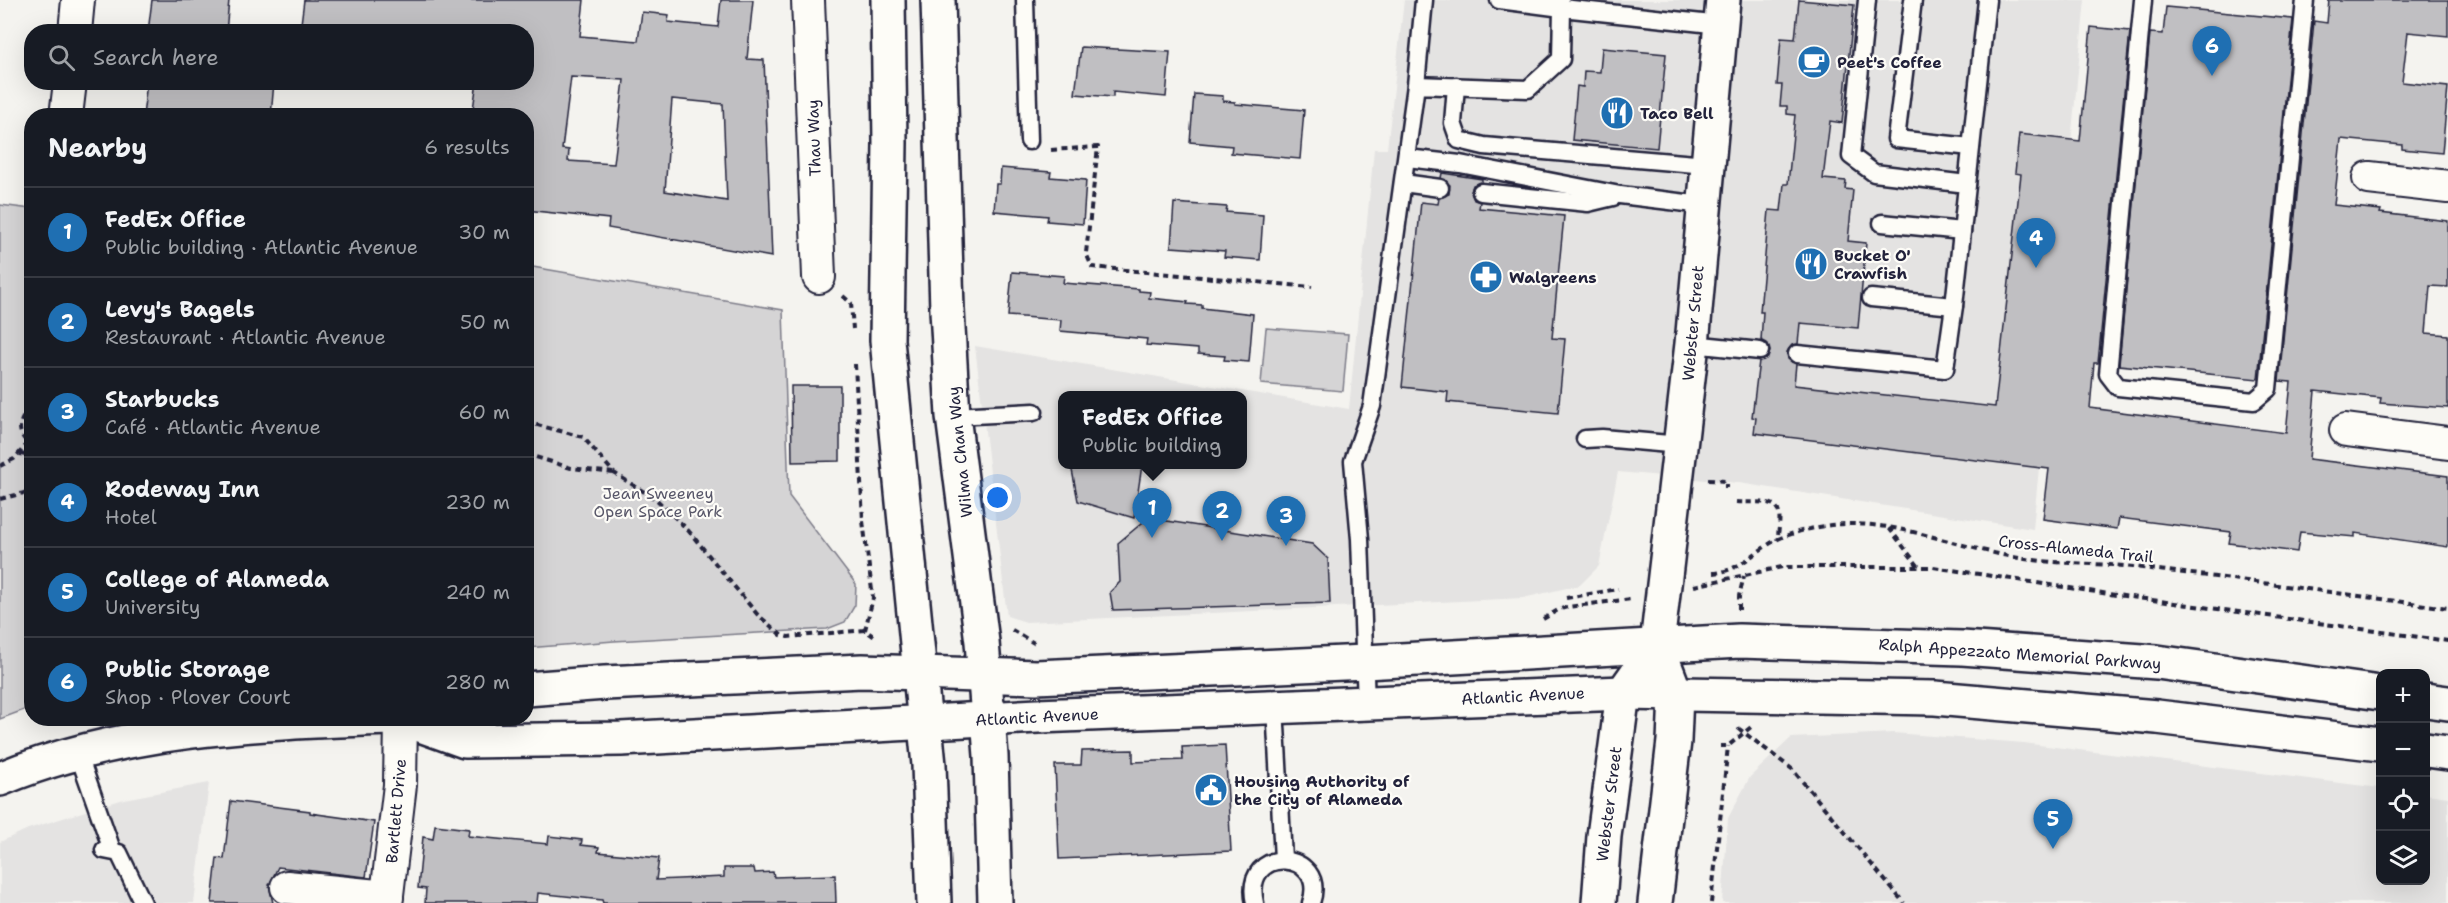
<!DOCTYPE html>
<html lang="en">
<head>
<meta charset="utf-8">
<style>
  body { margin:0; font-family:"Shantell Sans",sans-serif; background:#242831; color:#f1f3f6 }
  .controls { position:absolute; right:18px; bottom:18px; display:grid; overflow:hidden; border-radius:12px; box-shadow:0 6px 24px #0002 }
  .controls button { width:54px; height:54px; display:grid; place-items:center; padding:0; border:0; border-bottom:2px solid #363941; background:#171b24; color:#f1f3f6; font:30px sans-serif }
  .you { position:absolute; left:998px; top:498px; width:21px; height:21px; margin:-15px; border:4px solid #fff; border-radius:50%; background:#1a73e8; box-shadow:0 0 0 9px #1a73e833 }
  .badge { display:grid; place-items:center; width:39px; height:39px; border-radius:50%; background:#1f6fb2; color:#fff; font-size:20px; font-weight:700 }
  .pin { position:absolute; translate:-50% -50px; filter:drop-shadow(0 2px 3px #0008) }
  .pin::after { content:''; position:absolute; top:32px; width:21px; height:18px; background:inherit; clip-path:polygon(0 0,100% 0,50% 100%) }
  .popup { position:absolute; left:1058px; top:391px; width:189px; height:78px; box-sizing:border-box; display:grid; place-content:center; border-radius:12px; background:#171b24; filter:drop-shadow(0 2px 4px #0005); font-size:20px; white-space:nowrap; color:#9ea1a6 }
  .popup b { font-size:22px; color:#f1f3f6 }
  .popup::after { content:''; position:absolute; left:50%; top:100%; margin-left:-12px; border:12px solid transparent; border-top-color:#171b24 }
  .list { margin:0; padding:0; list-style:none }
  h2 { display:flex; justify-content:space-between; align-items:center; height:78px; margin:0; padding:0 24px; font-size:26px }
  h2 small { font-size:20px; font-weight:400; color:#9ea1a6 }
  .list li { display:grid; grid-template-columns:39px 1fr auto; gap:18px; align-items:center; box-sizing:border-box; height:90px; padding:0 24px; border-top:2px solid #363941 }
  .list b { display:block; font-size:22px; white-space:nowrap }
  .list p { margin:0; font-size:20px; white-space:nowrap; color:#9ea1a6 }
  .list em { font-size:20px; font-style:normal; color:#9ea1a6 }
  .icon { flex:none; width:33px; height:33px; fill:none; stroke:currentColor; stroke-width:2; stroke-linecap:round; stroke-linejoin:round }
  .map { position:relative; flex:none; width:2448px; height:903px; overflow:hidden }
  .search { position:absolute; background:#171b24; box-shadow:0 6px 24px #0002; left:24px; top:24px; width:510px; height:66px; display:flex; align-items:center; gap:15px; box-sizing:border-box; padding:0 21px; border-radius:24px; color:#9ea1a6; font-size:22px }
  .panel { position:absolute; background:#171b24; box-shadow:0 6px 24px #0002; left:24px; top:108px; width:510px; height:618px; border-radius:24px }
  .map>svg:first-child { display:block }
</style>
</head>
<body>
<div class="map">
<svg width="2448" height="903" viewBox="0 0 2448 903">
  <rect width="100%" height="100%" fill="#f4f3ef"/>
  <filter id="ink" filterUnits="userSpaceOnUse"><feTurbulence type="fractalNoise" baseFrequency=".0167" numOctaves="2"/><feDisplacementMap in="SourceGraphic" scale="12" xChannelSelector="R" yChannelSelector="G"/><feConvolveMatrix kernelMatrix="1 2 1 2 8 2 1 2 1" color-interpolation-filters="sRGB"/></filter>
  <g filter="url(#ink)">
    <!-- built -->
    <g fill="#e4e3e2" fill-rule="evenodd">
      <path d="M1404,0H2085L2033,529L1739,483L1618,472L1599,566L1580,585L1523,598L1026,622L1007,616L975,346L1349,409L1374,149H1387ZM1062,396H1242V464H1062Z"/>
      <polygon points="1893,733 2024,743 2380,788 2380,880 2426,880 2426,794 2448,797 2448,903 1722,903 1728,818 1750,777 1791,738"/>
      <polygon points="209,783 194,903 0,903 0,842 28,829 124,799"/>
    </g>
    <!-- green -->
    <g fill="#d5d4d5" stroke="#7c7b88" stroke-width="1.5">
      <polygon points="0,205 31,209 32,707 0,719"/>
      <polygon points="527,266 783,310 789,496 856,584 855,605 845,622 827,629 614,641 527,648"/>
      <polygon points="1266,328 1348,334 1343,391 1261,384"/>
    </g>
    <!-- building -->
    <g fill="#c0bfc2" stroke="#22223b" stroke-width="1.5" fill-rule="evenodd">
      <polygon points="152,0 229,0 226,32 148,32"/>
      <path d="M304,0H584L580,36L638,41L642,12L669,15L668,22L718,27L721,0H753L747,59L764,60L772,257L608,228L609,219L526,210V116H472L477,82H526V32H300ZM571,77L624,80L614,164L568,161L569,150L562,149ZM672,99L723,104L727,201L665,191Z"/>
      <polygon points="1799,0 1854,5 1842,123 1830,121 1823,179 1846,181 1845,189 1853,190 1848,241 1866,243 1858,328 1800,323 1798,344 1792,345 1787,352 1788,359 1796,364 1794,385 1995,407 2021,174 2015,173 2019,134 2080,141 2091,27 2130,31 2098,363 2094,363 2090,408 2286,433 2291,382 2279,381 2314,21 2327,23 2329,0 2448,0 2448,36 2408,32 2402,82 2448,87 2442,153 2402,149 2402,145 2341,139 2334,205 2381,210 2380,213 2448,221 2448,287 2430,286 2426,333 2448,335 2448,408 2380,403 2381,398 2315,391 2309,459 2448,476 2448,547 2355,533 2355,537 2300,532 2297,552 2229,543 2231,532 2119,518 2117,529 2043,519 2049,469 1754,433 1756,418 1752,417 1759,361 1768,358 1770,351 1767,343 1761,340 1763,312 1760,312 1769,210 1781,211 1784,184 1788,184 1795,115 1787,114 1787,106 1780,106 1782,85 1777,85 1781,38 1795,39"/>
      <polygon points="2166,7 2293,19 2258,379 2119,365 2150,33 2163,34"/>
      <polygon points="1081,47 1170,52 1166,97 1113,92 1113,97 1075,94"/>
      <polygon points="1602,48 1666,54 1657,148 1572,140 1577,86 1583,87 1584,71 1600,72"/>
      <polygon points="147,82 274,82 271,116 143,116"/>
      <polygon points="1194,94 1223,96 1223,101 1235,102 1235,104 1304,110 1300,159 1231,153 1232,146 1190,142"/>
      <polygon points="1001,168 1051,172 1050,177 1086,180 1083,224 1047,221 1048,216 994,211 996,184 1000,184"/>
      <polygon points="1442,173 1482,179 1482,182 1473,185 1471,192 1474,200 1480,202 1479,208 1564,216 1552,338 1565,339 1558,413 1447,402 1448,392 1402,387 1421,202 1438,204 1439,198 1449,194 1450,185 1441,178"/>
      <polygon points="1174,203 1227,207 1226,212 1263,215 1260,260 1224,257 1225,251 1171,247"/>
      <polygon points="1012,272 1064,276 1063,283 1139,289 1139,291 1150,292 1149,298 1188,302 1187,304 1202,305 1202,308 1253,314 1249,362 1224,360 1225,356 1198,354 1198,349 1146,345 1147,339 1060,331 1061,320 1008,316"/>
      <polygon points="791,386 840,386 840,461 792,462"/>
      <polygon points="1071,465 1142,465 1134,518 1078,501"/>
      <polygon points="1148,518 1312,544 1328,559 1330,603 1113,610 1110,592 1120,582 1118,543"/>
      <polygon points="1225,745 1231,851 1059,859 1055,765 1081,765 1082,751 1133,750 1133,762 1183,760 1182,747"/>
      <polygon points="231,801 310,811 310,813 374,822 366,877 278,867 269,885 273,903 212,903 217,858 224,859"/>
      <polygon points="435,825 469,829 468,836 548,844 549,836 582,840 581,845 599,847 598,852 659,858 656,880 724,877 724,868 754,868 755,873 773,872 774,877 835,875 836,903 603,903 602,900 538,893 537,903 425,903 426,889 418,888 423,837 433,839"/>
    </g>
    <g fill="none" stroke-linecap="round" stroke-linejoin="round">
      <defs>
        <g id="lane">
          <polyline points="1025,0 1029,141"/>
          <polyline points="1499,0 1562,8 1560,0"/>
          <polyline points="1867,0 1851,156 1874,173 1967,184"/>
          <polyline points="1913,0 1896,139 1971,147"/>
          <polyline points="2143,0 2108,374 2118,387 2254,401 2268,389 2305,0"/>
          <polyline points="1416,85 1424,0"/>
          <polyline points="1456,86 1453,123 1459,140 1484,146 1707,165"/>
          <polyline points="1407,158 1460,164 1620,195 1703,205"/>
          <polyline points="1403,183 1440,188"/>
          <polyline points="1481,192 1588,203 1613,197"/>
          <polyline points="1882,223 1962,231"/>
          <polyline points="1871,298 1954,306"/>
          <polyline points="1692,344 1760,351"/>
          <polyline points="1797,354 1945,369 1954,306 1987,0"/>
          <polyline points="953,416 1034,412"/>
          <polyline points="1585,439 1602,438 1680,445"/>
          <polyline points="1366,704 1360,539 1353,461 1372,406 1416,85 1528,89 1561,59 1562,8 1721,25"/>
          <polyline points="1275,706 1283,859"/>
          <polyline points="78,753 112,850"/>
          <polyline points="104,850 119,853 143,903"/>
          <path d="M1255,903C1241,843 1329,850 1311,903"/>
        </g>
        <g id="street">
          <polyline points="808,0 819,277"/>
          <polyline points="75,32 78,0"/>
          <polyline points="66,116 70,82"/>
          <polyline points="2369,178 2448,187"/>
          <polyline points="2346,430 2448,443"/>
          <polyline points="287,887 387,897"/>
          <polyline points="386,903 400,785 401,718"/>
        </g>
        <g id="secondary">
          <polyline points="888,0 890,143 887,340 929,765 934,903"/>
          <polyline points="938,0 947,310 953,416 982,642 991,756 995,903"/>
          <polyline points="526,689 605,683 862,671 1036,677 1365,662 1739,641 1962,648 2157,662 2380,693"/>
          <polyline points="2426,700 2448,703"/>
          <polyline points="401,718 465,741 621,739 1038,716 1623,693 1935,698 2157,717 2380,744"/>
          <polyline points="2426,750 2448,753"/>
          <path d="M0,779C125,727 260,723 393,718"/>
        </g>
        <g id="primary">
          <polyline points="1599,903 1604,836 1623,693 1657,645 1692,344 1723,0"/>
          <polyline points="1655,903 1674,741 1676,695 1657,645"/>
        </g>
      </defs>
      <!-- lane casing -->
      <use href="#lane" stroke="#22223b" stroke-width="21"/>
      <!-- street casing -->
      <use href="#street" stroke="#22223b" stroke-width="36"/>
      <!-- secondary casing -->
      <use href="#secondary" stroke="#22223b" stroke-width="38"/>
      <!-- primary casing -->
      <use href="#primary" stroke="#22223b" stroke-width="38"/>
      <!-- path -->
      <g stroke="#22223b" stroke-width="4" stroke-dasharray="6 4.5" stroke-linecap="butt">
        <polyline points="1051,150 1098,147 1086,253 1092,267 1312,287"/>
        <polyline points="843,296 851,303 853,329"/>
        <polyline points="855,364 863,521 873,598 865,630"/>
        <path d="M32,410C16,418 16,437 32,445"/>
        <polyline points="526,422 583,437 614,473 657,500 687,529 757,614 781,635 788,637 865,630 876,638"/>
        <polyline points="20,454 32,456"/>
        <polyline points="526,454 571,468 613,473"/>
        <polyline points="0,466 14,459 28,443"/>
        <polyline points="1708,480 1726,481 1726,488"/>
        <polyline points="0,499 32,491"/>
        <path d="M1736,502C1770,504 1786,494 1777,540"/>
        <polyline points="1889,528 1919,567"/>
        <path d="M1713,573C1738,572 1755,551 1776,540C1794,531 1831,523 1851,524C1913,524 1972,553 2033,560C2066,564 2100,563 2133,567C2238,579 2343,594 2448,608"/>
        <polyline points="1694,586 1782,567 1933,567 2109,594 2448,641"/>
        <polyline points="1566,598 1618,589"/>
        <polyline points="1739,610 1739,596 1744,576"/>
        <polyline points="1543,619 1558,610 1567,607 1631,599"/>
        <polyline points="1012,630 1034,643"/>
        <polyline points="1738,728 1792,769 1904,903"/>
        <polyline points="1720,746 1728,746 1751,727"/>
        <polyline points="1711,903 1728,746"/>
      </g>
      <!-- lane -->
      <use href="#lane" stroke="#fdfcf7" stroke-width="16"/>
      <!-- street -->
      <use href="#street" stroke="#fdfcf7" stroke-width="32"/>
      <!-- secondary -->
      <use href="#secondary" stroke="#fdfcf7" stroke-width="33"/>
      <!-- primary -->
      <use href="#primary" stroke="#fdfcf7" stroke-width="33"/>
    </g>
  </g>
  <!-- icons -->
  <defs>
    <symbol id="cafe-disc" viewBox="-11 -11 22 22"><circle r="9.5" fill="#1f6fb2" stroke="#fdfcf7"/><path d="M-5.5-4.5H6V0H3Q3 3.5 0 3.5H-2.5Q-5.5 3.5-5.5 0ZM3-3.2v2h1.7v-2ZM-6 4.5H4V6H-6Z" fill="#fff"/></symbol>
    <symbol id="restaurant-disc" viewBox="-11 -11 22 22"><circle r="9.5" fill="#1f6fb2" stroke="#fdfcf7"/><path d="M-5-6h1v4h1v-4h1v4h1v-4h1v5L-1.5 .5V6h-2V.5L-5-1ZM5-6V6H3V1.5H1.5Q1.5-4 5-6Z" fill="#fff"/></symbol>
    <symbol id="pharmacy-disc" viewBox="-11 -11 22 22"><circle r="9.5" fill="#1f6fb2" stroke="#fdfcf7"/><path d="M-2-6h4v4h4v4h-4v4h-4v-4h-4v-4h4Z" fill="#fff"/></symbol>
    <symbol id="civic-disc" viewBox="-11 -11 22 22"><circle r="9.5" fill="#1f6fb2" stroke="#fdfcf7"/><path d="M-.6-6.5H3V-4.5H.6V-3L4-1V1h2V6H-6V1h2V-1L-.6-3ZM-1.2 2.5V6h2.4V2.5Z" fill="#fff"/></symbol>
  </defs>
  <g fill-rule="evenodd">
    <use href="#cafe-disc" x="1795" y="43" width="38" height="38"/>
    <use href="#restaurant-disc" x="1598" y="94" width="38" height="38"/>
    <use href="#restaurant-disc" x="1792" y="245" width="38" height="38"/>
    <use href="#pharmacy-disc" x="1467" y="258" width="38" height="38"/>
    <use href="#civic-disc" x="1192" y="771" width="38" height="38"/>
  </g>
  <g text-anchor="middle" dominant-baseline="central" stroke-width="4.5" stroke-linejoin="round" paint-order="stroke">
    <!-- poi labels -->
    <g font-size="16" font-weight="bold" fill="#22223b" stroke="#fdfcf7" text-anchor="start">
      <text x="1837" y="62">Peet's Coffee</text>
      <text x="1640" y="113">Taco Bell</text>
      <text x="1834" y="255">Bucket O'<tspan x="1834" dy="18">Crawfish</tspan></text>
      <text x="1509" y="277">Walgreens</text>
      <text x="1234" y="781">Housing Authority of<tspan x="1234" dy="18">the City of Alameda</tspan></text>
    </g>
    <!-- street labels -->
    <g font-size="16" fill="#22223b" stroke="#fdfcf7">
      <text transform="translate(814 138) rotate(-92)">Thau Way</text>
      <text transform="translate(1693 323) rotate(-85)">Webster Street</text>
      <text transform="translate(960 452) rotate(-96)">Wilma Chan Way</text>
      <text transform="translate(2076 549) rotate(6)">Cross-Alameda Trail</text>
      <text transform="translate(2020 654) rotate(4)">Ralph Appezzato Memorial Parkway</text>
      <text transform="translate(1523 696) rotate(-3)">Atlantic Avenue</text>
      <text transform="translate(1037 717) rotate(-3)">Atlantic Avenue</text>
      <text transform="translate(1609 804) rotate(-83)">Webster Street</text>
      <text transform="translate(396 811) rotate(-85)">Bartlett Drive</text>
    </g>
    <!-- park labels -->
    <g font-size="16" fill="#585769" stroke="#fdfcf7">
      <text x="658" y="493">Jean Sweeney<tspan x="658" dy="18">Open Space Park</tspan></text>
    </g>
  </g>
</svg>
<div class="controls">
<button>+</button>
<button>−</button>
<button><svg class="icon" aria-label="locate" viewBox="0 0 24 24"><circle cx="12" cy="12" r="6"/><path d="M12 2v4M12 18v4M2 12h4M18 12h4"/></svg></button>
<button><svg class="icon" aria-label="layers" viewBox="0 0 24 24"><path d="M12 4l9 5-9 5-9-5zM3 14l9 5 9-5"/></svg></button>
</div>
<div class="you"></div>
<div class="pin badge" style="left:1152px;top:538px">1</div>
<div class="popup"><b>FedEx Office</b>Public building</div>
<div class="pin badge" style="left:1222px;top:541px">2</div>
<div class="pin badge" style="left:1286px;top:546px">3</div>
<div class="pin badge" style="left:2036px;top:268px">4</div>
<div class="pin badge" style="left:2053px;top:849px">5</div>
<div class="pin badge" style="left:2212px;top:76px">6</div>
<div class="search"><svg class="icon" aria-label="search" viewBox="0 0 24 24"><circle cx="10" cy="10" r="6"/><path d="M15 15l6 6"/></svg>Search here</div>
<section class="panel">
<h2>Nearby<small>6 results</small></h2>
<ul class="list">
<li><span class="badge">1</span><div><b>FedEx Office</b><p>Public building · Atlantic Avenue</p></div><em>30 m</em></li>
<li><span class="badge">2</span><div><b>Levy's Bagels</b><p>Restaurant · Atlantic Avenue</p></div><em>50 m</em></li>
<li><span class="badge">3</span><div><b>Starbucks</b><p>Café · Atlantic Avenue</p></div><em>60 m</em></li>
<li><span class="badge">4</span><div><b>Rodeway Inn</b><p>Hotel</p></div><em>230 m</em></li>
<li><span class="badge">5</span><div><b>College of Alameda</b><p>University</p></div><em>240 m</em></li>
<li><span class="badge">6</span><div><b>Public Storage</b><p>Shop · Plover Court</p></div><em>280 m</em></li>
</ul>
</section>
</div>
</body>
</html>
